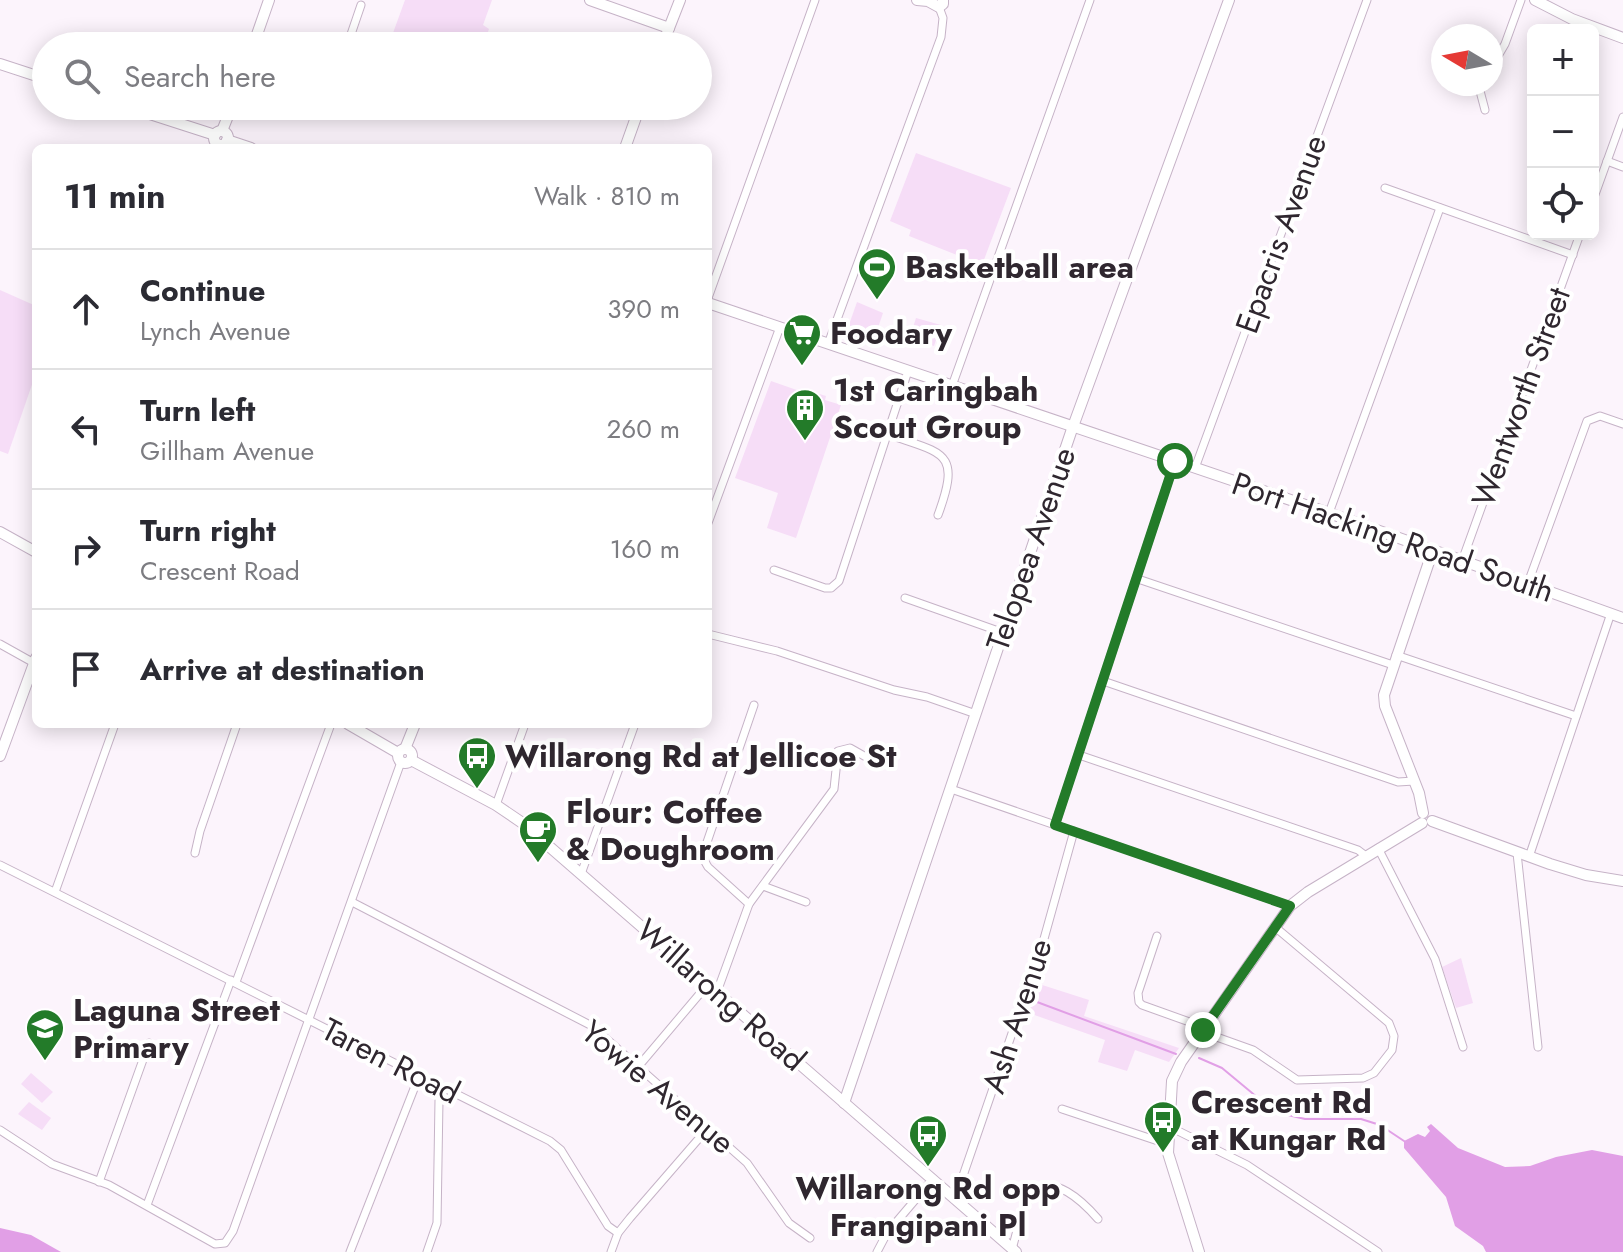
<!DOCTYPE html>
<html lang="en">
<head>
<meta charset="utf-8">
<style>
  body { margin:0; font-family:Jost,sans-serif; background:#f7f7f7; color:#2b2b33 }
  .controls { position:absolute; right:24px; top:24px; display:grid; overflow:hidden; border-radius:12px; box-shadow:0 4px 20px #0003 }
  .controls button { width:72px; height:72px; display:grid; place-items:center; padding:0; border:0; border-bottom:2px solid #e1e1e2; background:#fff; color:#2b2b33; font:40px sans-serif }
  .compass { position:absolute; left:1431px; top:24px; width:72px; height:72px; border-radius:50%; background:#fff; box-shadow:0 4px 20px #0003; rotate:280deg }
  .stop { position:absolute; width:24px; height:24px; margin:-18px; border:6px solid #237b29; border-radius:50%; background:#fff }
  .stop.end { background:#237b29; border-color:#fff; box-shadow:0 2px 8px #0008 }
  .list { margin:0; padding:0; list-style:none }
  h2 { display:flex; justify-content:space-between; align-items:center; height:104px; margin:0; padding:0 32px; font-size:34px }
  h2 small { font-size:26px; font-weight:400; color:#7c7c81 }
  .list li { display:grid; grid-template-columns:52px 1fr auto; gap:24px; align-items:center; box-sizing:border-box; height:120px; padding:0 32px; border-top:2px solid #e1e1e2 }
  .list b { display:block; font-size:30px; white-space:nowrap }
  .list p { margin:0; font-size:26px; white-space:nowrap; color:#7c7c81 }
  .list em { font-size:26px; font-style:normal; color:#7c7c81 }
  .icon { flex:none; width:44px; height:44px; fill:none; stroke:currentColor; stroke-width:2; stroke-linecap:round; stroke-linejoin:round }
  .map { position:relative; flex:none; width:1623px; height:1252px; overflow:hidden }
  .search { position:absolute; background:#fff; box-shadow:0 4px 20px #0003; left:32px; top:32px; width:680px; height:88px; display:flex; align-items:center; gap:20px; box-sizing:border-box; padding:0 28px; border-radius:44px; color:#7c7c81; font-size:30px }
  .panel { position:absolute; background:#fff; box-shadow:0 4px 20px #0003; left:32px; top:144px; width:680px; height:584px; border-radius:12px }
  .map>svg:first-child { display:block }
</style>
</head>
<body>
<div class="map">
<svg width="1623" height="1252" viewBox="0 0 1623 1252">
  <rect width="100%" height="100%" fill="#fcf4fc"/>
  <!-- green -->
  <g fill="#f6ddf7">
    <polygon points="405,0 492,0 483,25 489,29 483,46 429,46 393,33"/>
    <polygon points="916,153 1011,188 982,265 909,236 911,230 890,221"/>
    <polygon points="0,290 36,306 36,373 8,454 0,451"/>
    <polygon points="857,302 883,313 872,345 845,336"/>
    <polygon points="916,318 941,325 934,346 910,337"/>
    <polygon points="771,381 811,395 813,392 826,396 825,400 841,405 796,538 767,528 778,493 735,478"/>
    <polygon points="1461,958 1473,1003 1456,1008 1442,967"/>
    <polygon points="1036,983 1089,1000 1084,1016 1179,1048 1169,1062 1135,1050 1127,1071 1098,1062 1105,1040 1026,1012"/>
    <polygon points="31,1073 53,1092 42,1103 21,1084"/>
    <polygon points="29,1102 51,1118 42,1130 18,1114"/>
  </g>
  <!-- water -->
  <g fill="#e19fe6">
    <polygon points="1431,1124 1458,1148 1505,1167 1530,1166 1556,1157 1592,1150 1623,1156 1623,1252 1486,1252 1483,1246 1455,1226 1446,1197 1404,1148 1404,1141 1418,1134 1425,1137 1430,1131 1427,1127"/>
    <polygon points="0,1228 31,1235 61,1252 0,1252"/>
  </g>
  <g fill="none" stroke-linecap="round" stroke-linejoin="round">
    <!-- stream -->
    <g stroke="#e19fe6" stroke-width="2">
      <polyline points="1037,1002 1176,1054"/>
      <polyline points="1199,1058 1222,1068 1275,1112 1305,1119 1361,1119 1380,1125 1404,1141"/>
    </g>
    <defs>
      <g id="street">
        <polyline points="347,46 361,5"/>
        <polyline points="1491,68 1505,44 1521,0"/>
        <polyline points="1481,84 1480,91 1485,110"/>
        <polyline points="1607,161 1623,167"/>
        <polyline points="1385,188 1573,255"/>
        <polyline points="1593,200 1623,117"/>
        <polyline points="708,298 815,0"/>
        <polyline points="828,344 941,37 943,18 939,7"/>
        <polyline points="952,386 1090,0"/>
        <path d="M887,434C943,454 962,450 938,515"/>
        <polyline points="1195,468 1367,0"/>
        <polyline points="1329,513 1440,208"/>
        <polyline points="708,523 780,327"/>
        <polyline points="1462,561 1580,234"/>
        <polyline points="774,570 825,588 831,588 839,581 908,371"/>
        <polyline points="1138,579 1393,665"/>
        <polyline points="1528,583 1587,421 1600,416 1623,424"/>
        <polyline points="905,598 1004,633"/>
        <polyline points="708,634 777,651 894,690 927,697 976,714"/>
        <polyline points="0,644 34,663"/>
        <polyline points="1396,655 1576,716"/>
        <polyline points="1103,681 1398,782 1414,781"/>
        <polyline points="1079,755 1358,850 1366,856"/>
        <polyline points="951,789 1290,906"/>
        <polyline points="496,805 525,724"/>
        <polyline points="1055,825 1175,461"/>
        <polyline points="1378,848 1435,959 1463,1047"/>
        <polyline points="195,853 200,831 237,724"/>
        <polyline points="1517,853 1538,1047"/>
        <polyline points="1529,857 1611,613"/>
        <polyline points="0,865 550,1141 561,1150 608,1226 618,1233"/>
        <polyline points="581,874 635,724"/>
        <polyline points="763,886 806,902"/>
        <polyline points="55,892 115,724"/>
        <polyline points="352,902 592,1026 747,1163 789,1223 810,1238"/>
        <polyline points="749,904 708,867 704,860 704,851 754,705"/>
        <polyline points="1157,936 1138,993 1139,1002 1142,1005 1195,1024 1211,1035 1253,1050 1297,1080 1363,1078 1374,1073 1392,1050 1394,1036 1389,1023 1275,927"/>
        <polyline points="236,982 331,724"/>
        <polyline points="717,992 749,904 834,789 838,751 850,748 873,761"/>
        <polyline points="637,1068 708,984"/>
        <polyline points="1062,1109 1167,1144"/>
        <polyline points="1168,1126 1247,1165 1378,1252"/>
        <polyline points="0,1130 52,1164 109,1185 215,1244 225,1243 233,1231 401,762"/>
        <polyline points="99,1182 149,1043"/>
        <polyline points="955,1199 1042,946 1074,831"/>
        <polyline points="147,1205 231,980"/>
        <path d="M1012,1249C1017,1232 1021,1209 1031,1196C1051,1169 1085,1204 1098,1219"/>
        <polyline points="350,1252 419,1076"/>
        <polyline points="427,1252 437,1223 439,1100 442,1087"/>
        <polyline points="611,1252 618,1233 630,1218 708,1128"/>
        <polyline points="877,1252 887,1233 932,1180"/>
      </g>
      <g id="secondary">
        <polyline points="590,0 669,28"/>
        <polyline points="917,0 928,1 939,7 943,4 943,0"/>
        <polyline points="1535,0 1572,19 1623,38"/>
        <polyline points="253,46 269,0"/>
        <polyline points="662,46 680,0"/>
        <polyline points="0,64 46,79"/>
        <polyline points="125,106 215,135"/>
        <polyline points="222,131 232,106"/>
        <circle cx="221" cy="138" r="7"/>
        <polyline points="227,140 251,148"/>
        <polyline points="625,148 640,106"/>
        <polyline points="708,303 1329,513 1623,618"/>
        <polyline points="0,532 36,552"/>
        <polyline points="348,724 398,753"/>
        <circle cx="405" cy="756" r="7"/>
        <polyline points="405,749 415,724"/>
        <polyline points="0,756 36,658"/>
        <polyline points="411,760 496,805 521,822 1016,1252"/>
        <polyline points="1423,813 1419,793 1385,706 1384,695 1433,550"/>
        <polyline points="1432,821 1550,864 1586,875 1623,881"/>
        <polyline points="844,1103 1071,432 1229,0"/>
        <polyline points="1199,1252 1168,1153 1172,1081 1181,1062 1290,906 1308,892 1422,823"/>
      </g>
    </defs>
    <!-- street casing -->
    <use href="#street" stroke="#c6b3c7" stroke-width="9"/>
    <!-- secondary casing -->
    <use href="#secondary" stroke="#c6b3c7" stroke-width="12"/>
    <!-- street -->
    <use href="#street" stroke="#fff" stroke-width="7"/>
    <!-- secondary -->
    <use href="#secondary" stroke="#fff" stroke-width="10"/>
  </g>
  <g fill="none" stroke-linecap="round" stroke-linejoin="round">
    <!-- route -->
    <polyline stroke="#237b29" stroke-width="10" points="1175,461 1055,825 1290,906 1203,1030"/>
  </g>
  <!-- icons -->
  <defs>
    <symbol id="stadium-pin" viewBox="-11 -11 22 30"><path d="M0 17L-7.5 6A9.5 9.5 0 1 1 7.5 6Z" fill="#237b29" stroke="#fff"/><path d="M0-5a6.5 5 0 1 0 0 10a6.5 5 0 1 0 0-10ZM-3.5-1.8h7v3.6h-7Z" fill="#fff"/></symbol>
    <symbol id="supermarket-pin" viewBox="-11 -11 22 30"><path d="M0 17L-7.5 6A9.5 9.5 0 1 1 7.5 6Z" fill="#237b29" stroke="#fff"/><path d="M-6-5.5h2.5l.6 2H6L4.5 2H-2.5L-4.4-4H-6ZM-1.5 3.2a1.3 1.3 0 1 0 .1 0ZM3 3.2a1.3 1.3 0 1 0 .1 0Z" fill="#fff"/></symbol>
    <symbol id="building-pin" viewBox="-11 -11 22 30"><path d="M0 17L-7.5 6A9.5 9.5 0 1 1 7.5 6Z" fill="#237b29" stroke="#fff"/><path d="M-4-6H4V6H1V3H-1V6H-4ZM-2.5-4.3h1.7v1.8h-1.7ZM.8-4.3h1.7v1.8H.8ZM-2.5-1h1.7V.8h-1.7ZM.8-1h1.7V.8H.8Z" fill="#fff"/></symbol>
    <symbol id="bus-pin" viewBox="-11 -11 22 30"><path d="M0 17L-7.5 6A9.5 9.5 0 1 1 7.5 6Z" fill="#237b29" stroke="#fff"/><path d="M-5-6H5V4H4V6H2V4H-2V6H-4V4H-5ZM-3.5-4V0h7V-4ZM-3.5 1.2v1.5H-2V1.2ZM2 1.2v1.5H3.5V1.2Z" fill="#fff"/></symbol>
    <symbol id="cafe-pin" viewBox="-11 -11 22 30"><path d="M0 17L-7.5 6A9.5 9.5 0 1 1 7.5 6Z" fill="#237b29" stroke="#fff"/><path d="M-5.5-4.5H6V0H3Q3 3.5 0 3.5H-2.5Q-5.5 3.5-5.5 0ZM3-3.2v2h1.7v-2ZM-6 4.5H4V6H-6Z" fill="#fff"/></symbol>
    <symbol id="school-pin" viewBox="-11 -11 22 30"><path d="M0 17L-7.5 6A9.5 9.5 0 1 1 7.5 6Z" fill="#237b29" stroke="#fff"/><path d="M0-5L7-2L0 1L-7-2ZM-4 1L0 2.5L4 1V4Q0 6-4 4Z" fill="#fff"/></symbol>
  </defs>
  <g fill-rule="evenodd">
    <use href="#stadium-pin" x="855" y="245" width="44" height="60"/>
    <use href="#supermarket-pin" x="780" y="311" width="44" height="60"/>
    <use href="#building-pin" x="783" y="386" width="44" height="60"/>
    <use href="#bus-pin" x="455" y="734" width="44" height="60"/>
    <use href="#cafe-pin" x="516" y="808" width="44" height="60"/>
    <use href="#school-pin" x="23" y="1006" width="44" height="60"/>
    <use href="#bus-pin" x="1141" y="1098" width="44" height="60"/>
    <use href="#bus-pin" x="906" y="1112" width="44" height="60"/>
  </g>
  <g text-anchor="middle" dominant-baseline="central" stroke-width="8" stroke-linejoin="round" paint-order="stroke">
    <!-- street labels -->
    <g font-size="32" fill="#2f272f" stroke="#fff">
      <text transform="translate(1281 234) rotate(-70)">Epacris Avenue</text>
      <text transform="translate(1521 397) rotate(-70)">Wentworth Street</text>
      <text transform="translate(1393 537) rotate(19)">Port Hacking Road South</text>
      <text transform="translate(1031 549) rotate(-71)">Telopea Avenue</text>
      <text transform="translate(721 995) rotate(41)">Willarong Road</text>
      <text transform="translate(1017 1016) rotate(-72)">Ash Avenue</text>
      <text transform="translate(391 1061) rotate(27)">Taren Road</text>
      <text transform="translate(658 1087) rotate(40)">Yowie Avenue</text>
    </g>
    <!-- poi labels -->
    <g font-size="32" font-weight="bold" fill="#2f272f" stroke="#fff" text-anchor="start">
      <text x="905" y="267">Basketball area</text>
      <text x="830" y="333">Foodary</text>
      <text x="833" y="390">1st Caringbah<tspan x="833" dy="37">Scout Group</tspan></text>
      <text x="505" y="756">Willarong Rd at Jellicoe St</text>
      <text x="566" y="812">Flour: Coffee<tspan x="566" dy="37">&amp; Doughroom</tspan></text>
      <text x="73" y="1010">Laguna Street<tspan x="73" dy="37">Primary</tspan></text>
      <text x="1191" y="1102">Crescent Rd<tspan x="1191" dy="37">at Kungar Rd</tspan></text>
      <text x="928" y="1188" text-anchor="middle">Willarong Rd opp<tspan x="928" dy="37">Frangipani Pl</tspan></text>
    </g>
  </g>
</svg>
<div class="controls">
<button>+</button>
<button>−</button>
<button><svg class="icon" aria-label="locate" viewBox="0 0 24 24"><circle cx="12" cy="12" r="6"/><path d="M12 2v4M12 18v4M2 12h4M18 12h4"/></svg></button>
</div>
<svg class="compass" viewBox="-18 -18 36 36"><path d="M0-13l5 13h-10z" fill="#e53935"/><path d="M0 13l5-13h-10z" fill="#7c7c81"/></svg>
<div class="stop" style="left:1175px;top:461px"></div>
<div class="stop end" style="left:1203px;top:1030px"></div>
<div class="search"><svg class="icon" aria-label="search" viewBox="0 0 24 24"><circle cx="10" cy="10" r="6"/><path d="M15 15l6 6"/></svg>Search here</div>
<section class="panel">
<h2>11 min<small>Walk · 810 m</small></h2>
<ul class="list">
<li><svg class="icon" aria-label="ahead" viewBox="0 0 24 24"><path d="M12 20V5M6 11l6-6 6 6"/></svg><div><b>Continue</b><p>Lynch Avenue</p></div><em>390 m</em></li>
<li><svg class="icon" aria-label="left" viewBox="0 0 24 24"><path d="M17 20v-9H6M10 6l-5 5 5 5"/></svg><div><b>Turn left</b><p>Gillham Avenue</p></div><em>260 m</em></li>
<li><svg class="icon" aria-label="right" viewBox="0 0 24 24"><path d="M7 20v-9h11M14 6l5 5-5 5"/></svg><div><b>Turn right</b><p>Crescent Road</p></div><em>160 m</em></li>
<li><svg class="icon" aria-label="arrive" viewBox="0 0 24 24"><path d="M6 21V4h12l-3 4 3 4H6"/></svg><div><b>Arrive at destination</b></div></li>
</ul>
</section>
</div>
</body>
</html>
